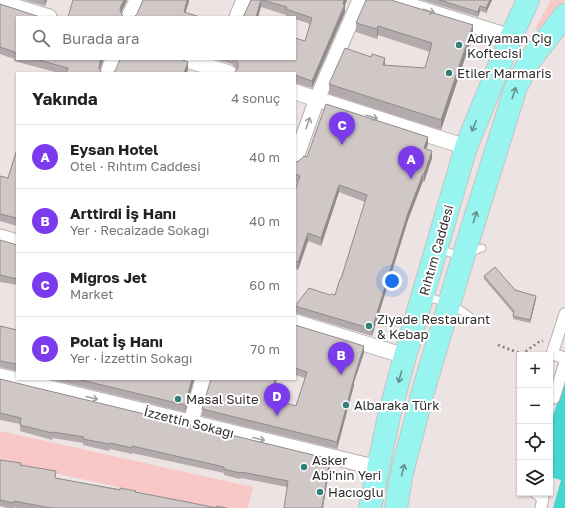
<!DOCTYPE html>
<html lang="tr">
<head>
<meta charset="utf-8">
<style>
  body { margin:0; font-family:"Golos Text",sans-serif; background:#f2f2f2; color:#222 }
  .controls { position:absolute; right:12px; bottom:12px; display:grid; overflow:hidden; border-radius:0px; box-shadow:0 1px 3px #0004 }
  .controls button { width:36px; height:36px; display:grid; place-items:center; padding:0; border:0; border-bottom:1px solid #e0e0e0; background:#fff; color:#222; font:20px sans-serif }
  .you { position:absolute; left:392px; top:281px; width:14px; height:14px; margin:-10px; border:3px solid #fff; border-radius:50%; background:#1a73e8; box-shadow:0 0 0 6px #1a73e833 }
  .badge { display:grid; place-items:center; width:26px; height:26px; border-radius:50%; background:#7c3aed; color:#fff; font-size:13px; font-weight:700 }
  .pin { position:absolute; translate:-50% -33px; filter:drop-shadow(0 1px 2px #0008) }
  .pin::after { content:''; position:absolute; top:21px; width:14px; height:12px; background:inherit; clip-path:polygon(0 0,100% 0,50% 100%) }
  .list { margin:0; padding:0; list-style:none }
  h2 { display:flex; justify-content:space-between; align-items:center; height:52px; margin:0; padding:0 16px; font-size:17px }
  h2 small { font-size:13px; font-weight:400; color:#767676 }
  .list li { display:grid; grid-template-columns:26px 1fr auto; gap:12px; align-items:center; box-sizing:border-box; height:64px; padding:0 16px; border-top:1px solid #e0e0e0 }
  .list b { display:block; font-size:15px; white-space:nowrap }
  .list p { margin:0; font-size:13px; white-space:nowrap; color:#767676 }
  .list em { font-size:13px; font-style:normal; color:#767676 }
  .icon { flex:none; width:22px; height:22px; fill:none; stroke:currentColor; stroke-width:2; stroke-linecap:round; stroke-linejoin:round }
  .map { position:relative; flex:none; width:565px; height:508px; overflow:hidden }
  .search { position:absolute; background:#fff; box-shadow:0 1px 3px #0004; left:16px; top:16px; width:280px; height:44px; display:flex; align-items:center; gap:10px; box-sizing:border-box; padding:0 14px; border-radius:0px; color:#767676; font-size:15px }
  .panel { position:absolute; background:#fff; box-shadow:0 1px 3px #0004; left:16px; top:72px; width:280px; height:308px; border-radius:0px }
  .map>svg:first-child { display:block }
</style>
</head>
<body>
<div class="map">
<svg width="565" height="508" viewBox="0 0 565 508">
  <rect width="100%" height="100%" fill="#ece3e2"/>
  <!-- green -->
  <g fill="#f8c8c6">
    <polygon points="551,0 565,0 540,32 535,29"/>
    <polygon points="0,431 253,487 248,508 212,508 0,461"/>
  </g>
  <!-- water -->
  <polygon fill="#44d6d0" points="565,377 565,508 553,508 561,480 550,477 550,426"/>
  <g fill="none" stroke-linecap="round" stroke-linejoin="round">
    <defs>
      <g id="service">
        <path d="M440,246C453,260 466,253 482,248"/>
        <polyline points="424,299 434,299 450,303 469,316"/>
      </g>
      <g id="pedestrian">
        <polyline points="565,314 552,354 565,358"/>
        <polyline points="550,397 554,398 565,362"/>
        <polyline points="536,493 543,498 541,508"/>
      </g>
      <g id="minor">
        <polyline points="392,0 511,37"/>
        <polyline points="0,2 49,17"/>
        <polyline points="129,17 137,0"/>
        <polyline points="237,17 244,0"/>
        <polyline points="184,59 229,73"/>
        <polyline points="108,73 113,59"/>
        <polyline points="295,92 466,147"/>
        <polyline points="295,160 317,99 360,0"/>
        <polyline points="0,237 17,242"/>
        <polyline points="295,322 405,356"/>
        <polyline points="0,376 378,468"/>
        <polyline points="191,422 203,379"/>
      </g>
      <g id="primary">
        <polyline points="370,508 389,416 405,356 466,147 511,37 528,0"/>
        <polyline points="396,508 401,477 422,395 464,254 516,87 530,60 565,15"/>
      </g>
    </defs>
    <!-- service casing -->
    <use href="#service" stroke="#b9b0af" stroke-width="9"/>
    <!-- pedestrian casing -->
    <use href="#pedestrian" stroke="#b9b0af" stroke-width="13"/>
    <!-- minor casing -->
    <use href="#minor" stroke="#b9b0af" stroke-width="17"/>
    <!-- primary casing -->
    <use href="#primary" stroke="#c5c4c4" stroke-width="24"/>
    <!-- path -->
    <polyline stroke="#857f7f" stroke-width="2.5" stroke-dasharray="2 3" stroke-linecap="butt" points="498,345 522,354 540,341 543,341"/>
    <!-- service -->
    <use href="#service" stroke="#fff" stroke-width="7"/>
    <!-- pedestrian -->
    <use href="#pedestrian" stroke="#fff" stroke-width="11"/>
    <!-- minor -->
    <use href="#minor" stroke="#fff" stroke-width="15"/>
    <!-- primary -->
    <use href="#primary" stroke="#97f4ef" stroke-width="22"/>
  </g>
  <!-- wall -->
  <g fill="#b3abab">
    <polygon points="24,0 47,0 45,6"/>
    <polygon points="251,0 347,0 345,5 345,12 312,88 295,83 295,73 235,72 237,69 232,64 214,59 295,59 305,41 310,24 295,19 295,17 289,17 286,16 286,15 261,7 258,17 243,17 245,13"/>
    <polygon points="422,0 492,0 486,13 480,11 478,17"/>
    <polygon points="0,4 17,17 17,59 103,59 100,69 101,72 103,73 59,73 14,61 14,59 0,54"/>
    <polygon points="356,23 473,34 441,130 329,94 329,84 385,65 425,68 430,52 378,35 377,39 356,32"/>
    <polygon points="428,144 426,149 432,158 424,182 423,181 408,220 372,336 295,313 295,306 330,295 335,295 341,279 365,202 339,192 321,246 308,241 298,270 295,269 295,190 297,183 295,182 295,161 297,162 307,157"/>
    <polygon points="17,149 17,226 0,221 0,176 8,178"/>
    <polygon points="0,240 17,245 17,285 0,282"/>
    <polygon points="484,276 536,299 530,323 513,319 514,314 484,279"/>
    <polygon points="295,325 364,353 354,382 354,385 337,449 202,416 202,409 272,399 296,406 305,378 295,375"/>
    <polygon points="0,326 17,330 17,371 0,367"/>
    <polygon points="0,379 330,466 287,487 241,478 240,479 224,475 224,473 132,453 132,454 110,449 109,451 83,445 83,443 53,438 52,440 20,431 20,424 0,420"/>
    <polygon points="50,379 194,379 185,412"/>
    <polygon points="0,460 21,465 56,478 136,492 182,501 217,508 226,508 17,508 14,507 14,508 8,508 0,506"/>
  </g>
  <!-- shaded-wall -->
  <g fill="#928b8b">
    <polygon points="45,0 47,0 45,6"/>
    <polygon points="124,0 127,0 121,13 120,10 121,6"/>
    <polygon points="187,0 189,0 189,2 184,17 184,12"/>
    <polygon points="261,0 261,7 258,17 256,17"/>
    <polygon points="344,0 347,0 345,5 345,12 312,88 312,81"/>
    <polygon points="490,0 492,0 486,13 486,8"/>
    <polygon points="480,6 480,11 478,17 478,12"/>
    <polygon points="473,25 473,34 441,130 441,120"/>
    <polygon points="378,26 378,35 377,39 377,29"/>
    <polygon points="385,58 385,67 383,65"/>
    <polygon points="101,59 103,59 100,70 100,63"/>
    <polygon points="188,62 188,70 187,73 184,73"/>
    <polygon points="428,137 428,144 424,155 424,148"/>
    <polygon points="432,151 432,158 424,182 424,174"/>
    <polygon points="423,174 423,181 408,220 372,336 372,329 408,213"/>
    <polygon points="339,185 339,192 321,246 321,238"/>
    <polygon points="308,233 308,241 298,270 298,262"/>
    <polygon points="536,296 536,299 530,323 530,320"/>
    <polygon points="364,346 364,353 354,382 354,385 337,449 337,442 354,378"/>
    <polygon points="192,379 194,379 185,412 185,405"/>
    <polygon points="275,379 277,379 271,405 271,399"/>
    <polygon points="330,459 330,466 323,508 322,508"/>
  </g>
  <!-- building -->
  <g fill="#d0c7c7" stroke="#928b8b">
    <polygon points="73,0 124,0 121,6 120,10 122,15 124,17 68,17"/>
    <polygon points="143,0 187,0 184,12 200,17 134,17 137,14"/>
    <polygon points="251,0 261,0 256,17 243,17 245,13"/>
    <polygon points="262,0 344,0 343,5 345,4 312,81 295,75 295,73 234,73 235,72 238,68 238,63 235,59 295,59 295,38 305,41 312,18 286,9 287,7"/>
    <polygon points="366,0 391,0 473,25 441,120 329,84 345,48 371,57 372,54 385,58 383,65 425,68 432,43 378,26 377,29 356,23"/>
    <polygon points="439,0 490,0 486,8 480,6 478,12"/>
    <polygon points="0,4 40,17 17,17 17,54 14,53 15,52 0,47"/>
    <polygon points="35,59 101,59 100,63 99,68 101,72 103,73 66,73 68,68"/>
    <polygon points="120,59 180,59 188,62 184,73 113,73 116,69"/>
    <polygon points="326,104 428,137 424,148 432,151 424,174 423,174 408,213 372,329 295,306 309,288 330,295 331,294 335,295 340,279 341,279 367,195 339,185 321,238 308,233 298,262 295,261 295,190 300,176 295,174 295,161 297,162 301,159 304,156 307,157"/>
    <polygon points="17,149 17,218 0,214 0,176 8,178"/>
    <polygon points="0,240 17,245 17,279 0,275"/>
    <polygon points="495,267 515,290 536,296 530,320 513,316 514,311 484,276"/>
    <polygon points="295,325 364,346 354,378 337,442 202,409 211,379 275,379 271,399 296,406 307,372 295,368"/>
    <polygon points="0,326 17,330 17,364 0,361"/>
    <polygon points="0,379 330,459 322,508 284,508 288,481 241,472 240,473 224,469 224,467 132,446 132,448 110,443 109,444 83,439 84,437 53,432 52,433 20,425 21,418 0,413"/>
    <polygon points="77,379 192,379 185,405"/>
    <polygon points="0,460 21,463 20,465 56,471 55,478 120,490 120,488 136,491 135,492 182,501 217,508 217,506 226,508 51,508 14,501 14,503 0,500"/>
  </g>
  <!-- one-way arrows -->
  <defs><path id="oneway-shaft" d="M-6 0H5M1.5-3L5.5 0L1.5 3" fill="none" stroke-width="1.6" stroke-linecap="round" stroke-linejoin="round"/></defs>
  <g stroke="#a2a0a0">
    <use href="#oneway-shaft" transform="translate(429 11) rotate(17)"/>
    <use href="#oneway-shaft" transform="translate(372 117) rotate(18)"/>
    <use href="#oneway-shaft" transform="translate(308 123) rotate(-71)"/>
    <use href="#oneway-shaft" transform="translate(92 398) rotate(14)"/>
    <use href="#oneway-shaft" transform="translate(259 439) rotate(14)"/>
  </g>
  <g stroke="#64908e">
    <use href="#oneway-shaft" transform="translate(514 93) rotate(-72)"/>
    <use href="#oneway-shaft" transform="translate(474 126) rotate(112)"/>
    <use href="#oneway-shaft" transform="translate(475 217) rotate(-73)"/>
    <use href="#oneway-shaft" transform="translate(400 377) rotate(105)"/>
    <use href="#oneway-shaft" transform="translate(403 470) rotate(-76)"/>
  </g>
  <!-- markers -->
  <g fill="#367e7a" stroke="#fff" stroke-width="1.5">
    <circle cx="459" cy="45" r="4"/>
    <circle cx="449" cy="73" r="4"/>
    <circle cx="369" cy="326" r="4"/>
    <circle cx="178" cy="399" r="4"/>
    <circle cx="346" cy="405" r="4"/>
    <circle cx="304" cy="467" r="4"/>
    <circle cx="320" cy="492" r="4"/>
  </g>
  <g text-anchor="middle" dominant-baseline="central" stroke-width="4" stroke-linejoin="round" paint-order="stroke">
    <!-- poi labels -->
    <g font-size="13" fill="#302d2d" stroke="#fff" text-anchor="start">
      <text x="467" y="38">Adıyaman Çiğ<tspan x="467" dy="15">Koftecisi</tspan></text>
      <text x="457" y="73">Etiler Marmaris</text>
      <text x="377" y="319">Ziyade Restaurant<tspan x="377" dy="15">&amp; Kebap</tspan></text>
      <text x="186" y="399">Masal Suite</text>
      <text x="354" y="405">Albaraka Türk</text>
      <text x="312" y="460">Asker<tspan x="312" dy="15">Abi'nin Yeri</tspan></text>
      <text x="328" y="492">Hacıoğlu</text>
    </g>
    <!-- street labels -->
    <g font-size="13" fill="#302d2d" stroke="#fff">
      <text transform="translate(436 250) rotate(-74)">Rıhtım Caddesi</text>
      <text transform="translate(189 422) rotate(14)">İzzettin Sokağı</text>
    </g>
  </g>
</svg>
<div class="controls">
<button>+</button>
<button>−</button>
<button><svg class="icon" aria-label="locate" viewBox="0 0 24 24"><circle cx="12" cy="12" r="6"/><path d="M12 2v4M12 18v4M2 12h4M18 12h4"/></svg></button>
<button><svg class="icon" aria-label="layers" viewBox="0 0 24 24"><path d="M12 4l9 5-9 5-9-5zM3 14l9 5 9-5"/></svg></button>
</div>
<div class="you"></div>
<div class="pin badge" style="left:411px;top:179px">A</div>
<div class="pin badge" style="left:341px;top:375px">B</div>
<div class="pin badge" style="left:342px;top:145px">C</div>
<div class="pin badge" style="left:277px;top:416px">D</div>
<div class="search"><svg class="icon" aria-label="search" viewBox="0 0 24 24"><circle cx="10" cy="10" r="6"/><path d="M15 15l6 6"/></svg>Burada ara</div>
<section class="panel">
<h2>Yakında<small>4 sonuç</small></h2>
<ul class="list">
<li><span class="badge">A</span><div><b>Eysan Hotel</b><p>Otel · Rıhtım Caddesi</p></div><em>40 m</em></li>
<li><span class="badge">B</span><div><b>Arttirdi İş Hanı</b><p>Yer · Recaizade Sokağı</p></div><em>40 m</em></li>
<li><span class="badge">C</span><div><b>Migros Jet</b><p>Market</p></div><em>60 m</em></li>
<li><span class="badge">D</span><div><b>Polat İş Hanı</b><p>Yer · İzzettin Sokağı</p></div><em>70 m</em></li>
</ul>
</section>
</div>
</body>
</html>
